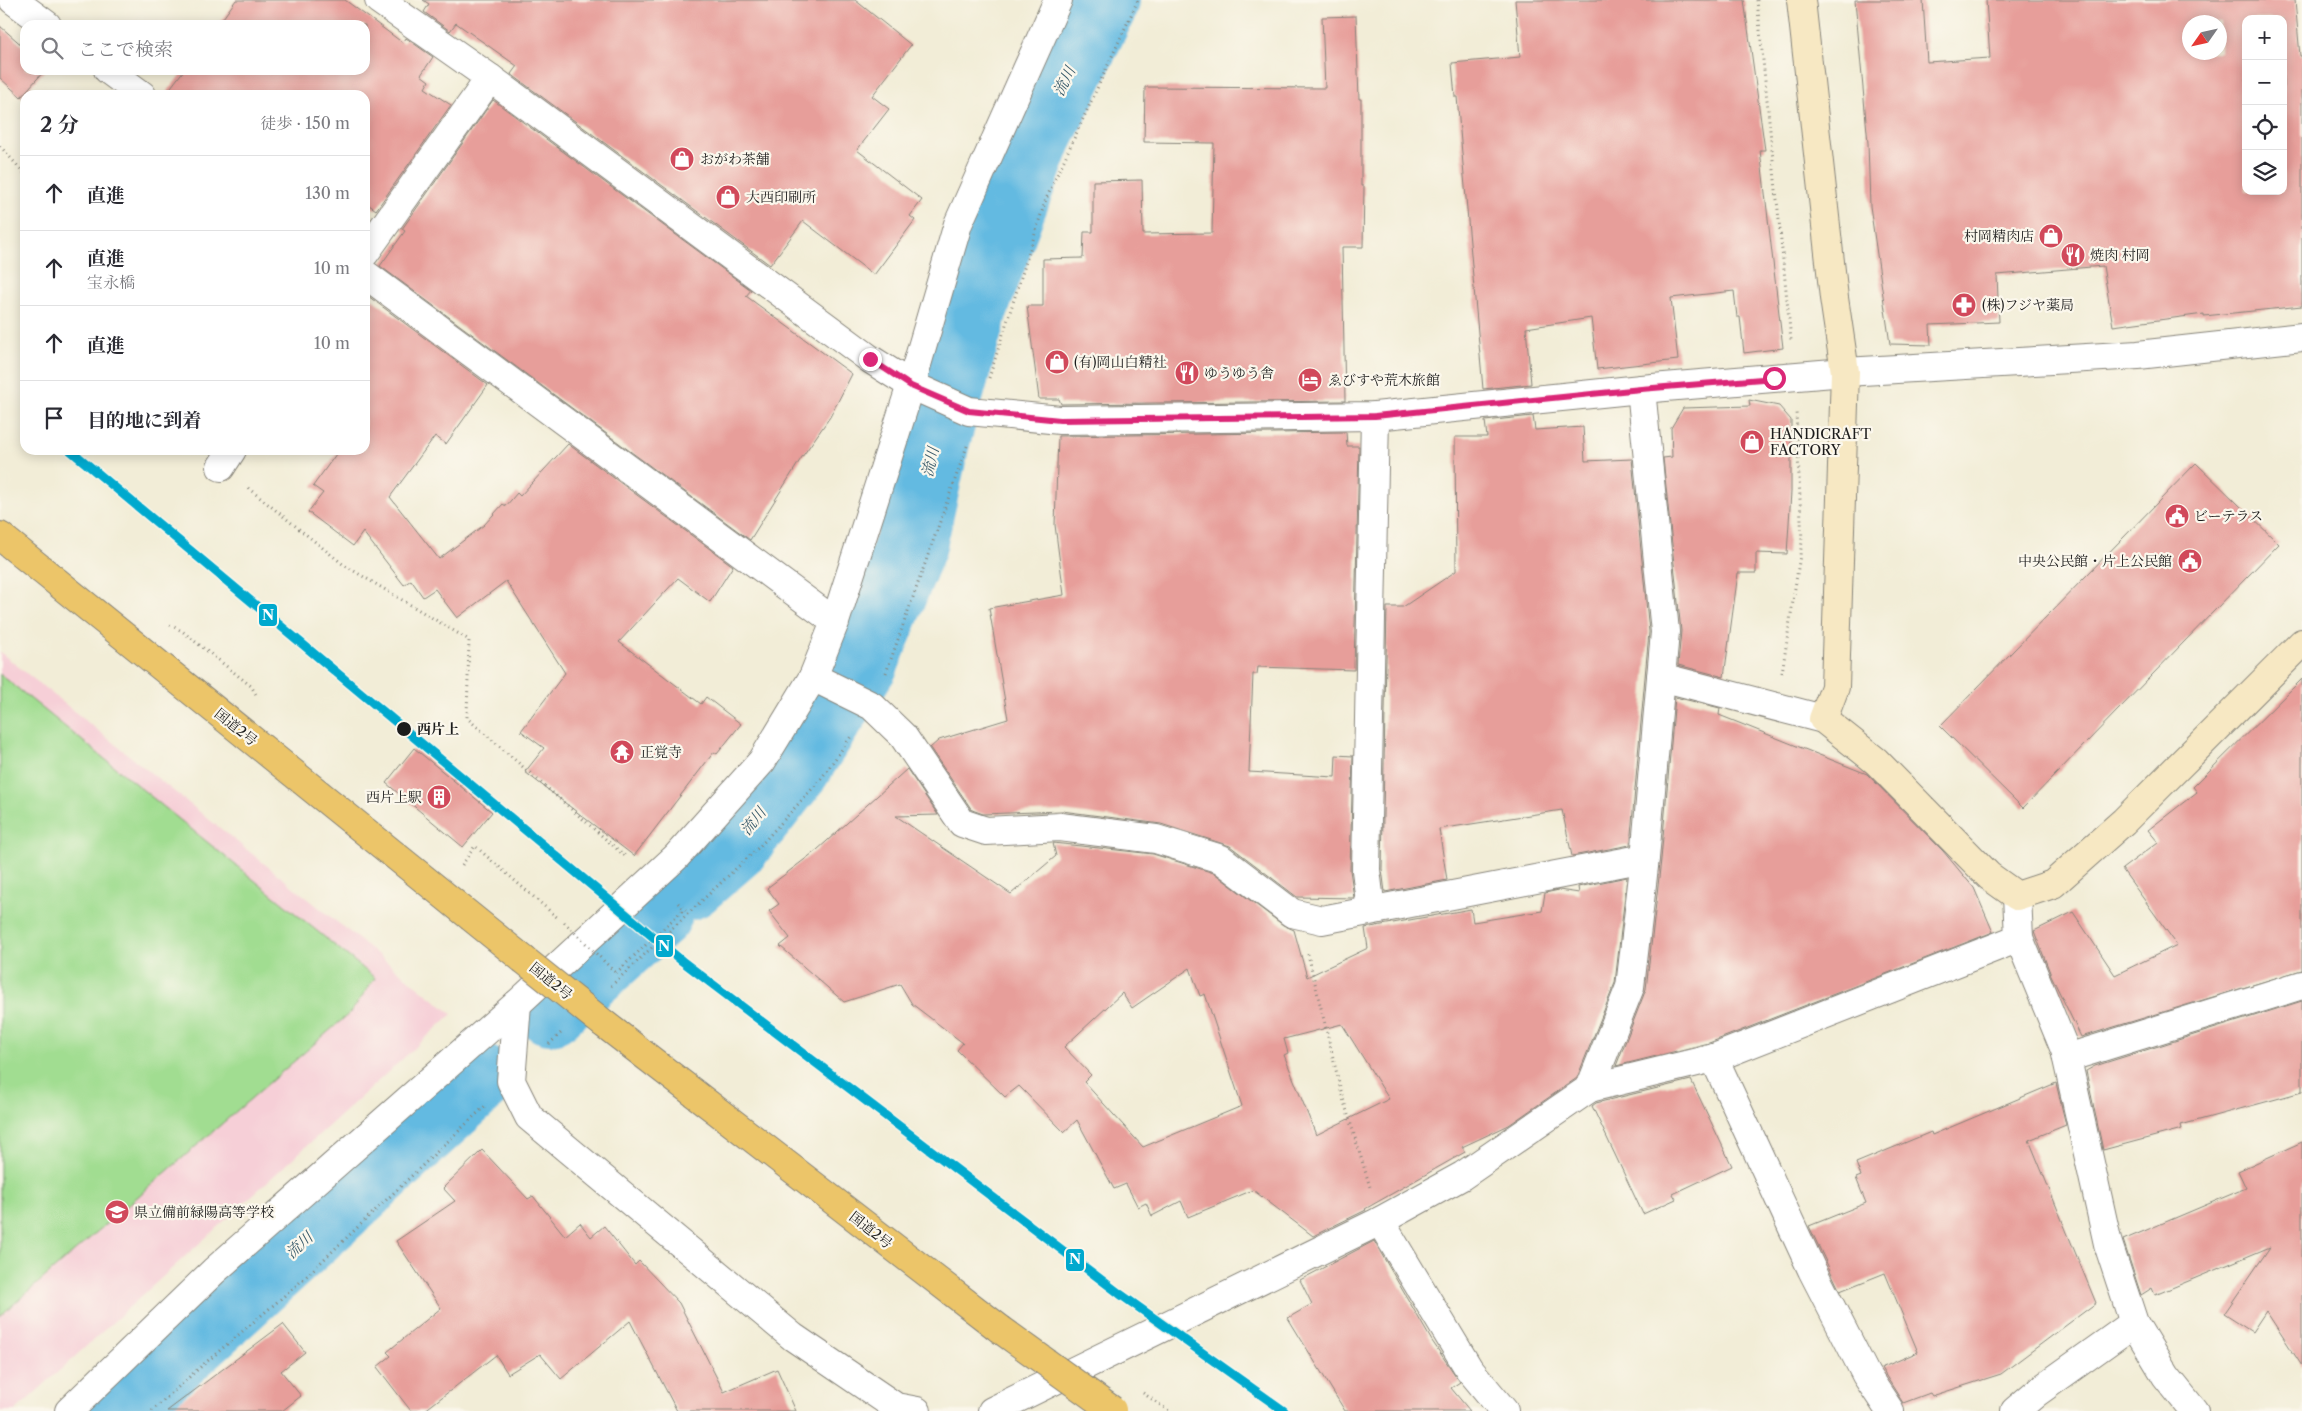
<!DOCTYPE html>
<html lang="ja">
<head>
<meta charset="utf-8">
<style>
  body { margin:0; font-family:"Libre Caslon Text","Noto Serif JP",serif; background:#f7f7f7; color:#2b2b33 }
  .controls { position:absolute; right:15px; top:15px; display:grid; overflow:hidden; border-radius:10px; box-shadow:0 2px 12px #0003 }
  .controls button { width:45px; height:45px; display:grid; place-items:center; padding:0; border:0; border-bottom:1px solid #e1e1e2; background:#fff; color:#2b2b33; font:25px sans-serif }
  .compass { position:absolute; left:2182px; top:15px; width:45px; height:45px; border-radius:50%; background:#fff; box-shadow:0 2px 12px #0003; rotate:236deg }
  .stop { position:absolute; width:15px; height:15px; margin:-11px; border:4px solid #db2777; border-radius:50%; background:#fff }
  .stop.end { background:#db2777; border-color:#fff; box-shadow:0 1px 5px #0008 }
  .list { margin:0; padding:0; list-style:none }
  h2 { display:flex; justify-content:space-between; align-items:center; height:65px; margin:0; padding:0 20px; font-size:21px }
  h2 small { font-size:16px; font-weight:400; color:#7c7c81 }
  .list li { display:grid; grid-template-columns:32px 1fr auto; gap:15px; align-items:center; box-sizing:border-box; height:75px; padding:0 20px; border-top:1px solid #e1e1e2 }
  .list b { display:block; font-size:19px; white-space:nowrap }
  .list p { margin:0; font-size:16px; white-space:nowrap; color:#7c7c81 }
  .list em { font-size:16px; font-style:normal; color:#7c7c81 }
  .icon { flex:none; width:28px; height:28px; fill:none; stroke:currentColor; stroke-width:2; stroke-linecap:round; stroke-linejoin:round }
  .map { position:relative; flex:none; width:2302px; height:1411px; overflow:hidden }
  .search { position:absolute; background:#fff; box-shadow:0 2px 12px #0003; left:20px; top:20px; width:350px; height:55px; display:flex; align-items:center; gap:12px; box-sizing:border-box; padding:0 18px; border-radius:15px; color:#7c7c81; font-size:19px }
  .panel { position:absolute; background:#fff; box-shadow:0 2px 12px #0003; left:20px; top:90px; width:350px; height:365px; border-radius:15px }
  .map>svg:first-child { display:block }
</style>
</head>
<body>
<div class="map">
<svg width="2302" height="1411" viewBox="0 0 2302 1411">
  <rect width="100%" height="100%" fill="#fbf7ec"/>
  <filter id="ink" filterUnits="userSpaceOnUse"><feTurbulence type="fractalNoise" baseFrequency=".02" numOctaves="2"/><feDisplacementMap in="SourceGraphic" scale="10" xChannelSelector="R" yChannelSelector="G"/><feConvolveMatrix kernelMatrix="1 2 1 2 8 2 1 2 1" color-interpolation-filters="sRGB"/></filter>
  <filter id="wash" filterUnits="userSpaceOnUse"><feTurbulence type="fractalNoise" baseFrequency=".0096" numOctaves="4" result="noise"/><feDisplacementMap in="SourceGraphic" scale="20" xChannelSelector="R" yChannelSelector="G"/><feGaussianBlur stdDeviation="1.12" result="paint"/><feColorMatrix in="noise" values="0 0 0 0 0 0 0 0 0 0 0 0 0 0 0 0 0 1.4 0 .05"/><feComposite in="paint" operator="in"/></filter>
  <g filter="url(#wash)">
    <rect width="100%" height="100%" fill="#f2edd7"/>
    <!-- built -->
    <polygon fill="#f6cfd7" points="0,652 452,1014 15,1411 0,1411"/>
    <!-- green -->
    <polygon fill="#a1dd91" stroke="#5e7c56" points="0,674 375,978 351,1012 0,1316"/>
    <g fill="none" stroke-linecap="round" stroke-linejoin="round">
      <!-- river -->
      <g stroke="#64bae1" stroke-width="72">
        <polyline points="689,884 735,844 792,772 863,662 911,544 934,441 972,308 1037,136 1104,0"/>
        <polyline points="550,1009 657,913"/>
        <polyline points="119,1411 130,1398 479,1079"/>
      </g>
    </g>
    <g id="blocks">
      <!-- building -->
      <g fill="#e79e9a" fill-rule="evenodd">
        <polygon points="236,0 345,0 403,43 406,38 433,57 421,75 429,81 425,88 451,105 376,210 365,202 365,95 165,95 184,70 365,70 365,25 218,25"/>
        <polygon points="423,0 855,0 911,45 872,96 889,109 857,150 922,200 910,216 915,220 874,275 803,221 770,265 511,74 517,66 456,23 450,31 424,12 429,4"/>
        <polygon points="1515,0 1744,0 1765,150 1760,150 1783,348 1744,353 1740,317 1737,317 1734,291 1671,298 1678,360 1597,369 1591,318 1526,328 1531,384 1483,389 1457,97 1455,97 1452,63 1520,57"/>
        <path d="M1855,0H1923L1927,62L1990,58L1986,0H2295L2300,56H2302V306L2204,316V314L2113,326L2103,266L1997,275L1999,322L1930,325L1931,345L1890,344L1870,206L1868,143ZM2246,19H2283V191H2246ZM2190,22H2220V52H2190Z"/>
        <polygon points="1356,16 1359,99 1361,99 1361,186 1364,186 1363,247 1342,247 1345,401 1061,404 1059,399 1039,399 1027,306 1043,306 1043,259 1083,258 1084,232 1093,232 1093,181 1142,180 1143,234 1212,233 1214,143 1144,142 1145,87 1325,88 1322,17"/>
        <polygon points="0,26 25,48 25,70 45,70 21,97 0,78"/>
        <polygon points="493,100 751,290 746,296 852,374 830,417 802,457 750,540 380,266 405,231 402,229"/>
        <polygon points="368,296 488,385 446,444 435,436 390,497 439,559 484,525 503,504 506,506 517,493 520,496 568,444 733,566 710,602 678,578 619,642 701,704 706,697 741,724 717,754 714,752 634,856 525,772 544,748 521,731 565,673 506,581 457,618 435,589 423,597 411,580 404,585 363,532 353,546 308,512 323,493 313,486 339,450 365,450 365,301"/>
        <polygon points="1749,400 1779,406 1791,420 1791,492 1787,554 1756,553 1756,573 1738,573 1724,677 1678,665 1681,631 1663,458 1672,457 1671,428 1683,408 1750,406"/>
        <polygon points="1533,416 1535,430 1583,427 1585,461 1632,459 1649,632 1630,845 1572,856 1562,810 1439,829 1447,880 1385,892 1382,869 1387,607 1403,607 1456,571 1455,437 1487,437 1485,421"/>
        <polygon points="1346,432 1347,446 1359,446 1354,670 1258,667 1257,674 1253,674 1249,772 1335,777 1336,755 1353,756 1350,870 1354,898 1297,897 1230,846 1161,824 1062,811 983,814 972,810 930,748 939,740 1008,719 989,608 1064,595 1055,525 1058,436"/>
        <polygon points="2196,463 2279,544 2023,808 1940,726"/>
        <polygon points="2302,679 2302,970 2081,1037 2051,975 2034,931 2073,912 2115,975 2177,945 2122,869 2158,842 2148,830 2197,792 2193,787"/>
        <polygon points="1675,697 1720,708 1719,715 1867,774 1943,851 1974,888 1993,932 1709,1043 1616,1066 1646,989 1661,860"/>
        <polygon points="414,748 492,812 463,847 386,783"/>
        <path d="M907,769L938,815L896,816L1011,894L1056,856L1053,843L1153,854L1214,873L1283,925L1294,930L1307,977L1368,948L1365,928L1471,909L1473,922L1542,911L1545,893L1559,890L1579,893L1578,887L1627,877L1615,983L1577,1078L1509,1125L1462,1147L1465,1152L1365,1209L1366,1210L1313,1236L1253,1190L1188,1217L1181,1201L1152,1216L1146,1203L1138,1207L1126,1184L1114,1189L1077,1120L1064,1132L1019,1086L1005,1097L957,1050L963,1043L912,1004L900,984L844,1002L780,946L790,938L769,911L779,904L767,888L817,850ZM1190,968L1200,996L1205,994L1242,1106L1143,1147L1084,1082L1091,1075L1064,1047L1122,993L1132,1008ZM1342,1024L1389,1099L1316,1135L1284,1055L1288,1053L1284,1039Z"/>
        <polygon points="2302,1001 2302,1092 2181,1125 2182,1129 2103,1150 2086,1071 2095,1066"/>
        <polygon points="1691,1080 1732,1166 1673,1194 1676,1199 1643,1214 1592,1106 1596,1103"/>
        <polygon points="2056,1083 2066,1125 2029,1140 2096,1303 2001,1374 1932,1396 1930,1393 1903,1403 1881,1368 1918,1352 1885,1273 1840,1291 1809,1226 1866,1203 1856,1178 1861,1176 1856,1163 1931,1132 1932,1135"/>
        <polygon points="2302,1142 2302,1366 2266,1311 2252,1332 2224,1314 2270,1247 2155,1295 2152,1288 2141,1295 2123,1240 2246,1188 2238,1171"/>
        <polygon points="482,1150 528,1199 533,1196 565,1236 580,1223 591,1237 604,1226 635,1265 639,1261 679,1303 724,1392 777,1369 796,1411 677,1411 630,1321 561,1379 540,1354 508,1374 496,1355 424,1411 411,1411 377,1367 391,1356 387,1352 441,1308 396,1241 455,1201 443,1188"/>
        <polygon points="1374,1241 1432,1341 1460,1382 1451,1388 1470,1411 1345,1411 1288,1318 1312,1304 1300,1280"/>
        <polygon points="283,1324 305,1352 281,1371 301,1396 282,1411 167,1411"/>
      </g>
    </g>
  </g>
  <g filter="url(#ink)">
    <use href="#blocks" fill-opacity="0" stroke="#87847a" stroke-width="1"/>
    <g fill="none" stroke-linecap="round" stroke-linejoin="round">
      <defs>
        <g id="street">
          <polyline points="13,0 47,25"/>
          <polyline points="379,0 490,78 870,359 911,385 969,411 1060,420 1375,416 1641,389 1845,372 2138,355 2302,337"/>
          <polyline points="108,70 142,95"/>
          <polyline points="365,253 490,78"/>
          <polyline points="365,274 835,622"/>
          <polyline points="221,467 232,450"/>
          <polyline points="813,677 872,706 903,736 962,823 986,831 1060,827 1156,839 1221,859 1292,913 1322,920 1645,858"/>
          <polyline points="1661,677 1823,719"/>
          <polyline points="1371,910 1366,870 1375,416"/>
          <polyline points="2019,938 2065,1050 2108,1244 2134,1323 2166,1376 2194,1411"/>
          <polyline points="517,1004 511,1081 529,1117 793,1337 896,1407 917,1411"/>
          <polyline points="1714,1058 1812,1270 1866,1375 1890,1411"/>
          <polyline points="2067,1058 2302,985"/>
          <polyline points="1590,1088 1714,1058 2019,938 2017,896"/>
          <polyline points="1380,1221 1469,1369 1504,1411"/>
          <polyline points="69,1411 214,1271 517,1004 676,857 762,761 813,677 835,622 911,385 958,224 1058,0"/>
          <polyline points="992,1411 1380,1221 1462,1176 1590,1088 1630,987 1645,858 1665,632 1641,389"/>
          <polyline points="2015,1411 2036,1393 2134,1323"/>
        </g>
        <polyline id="secondary" points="1801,0 1834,298 1845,372 1835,687 1823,719 1876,761 1989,876 2017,896 2053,884 2124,821 2302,643"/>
        <g id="highway">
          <polyline points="0,536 523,959"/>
          <polyline points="603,1023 1000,1329"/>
        </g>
      </defs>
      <!-- street casing -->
      <use href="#street" stroke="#87847a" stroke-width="30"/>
      <!-- secondary casing -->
      <use href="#secondary" stroke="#87847a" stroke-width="30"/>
      <!-- highway casing -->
      <use href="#highway" stroke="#87847a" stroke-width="30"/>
      <!-- path -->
      <g stroke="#87847a" stroke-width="3" stroke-dasharray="1 4" stroke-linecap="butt">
        <polyline points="1757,0 1791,340"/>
        <polyline points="0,146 25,174"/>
        <polyline points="989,378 1046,199 1138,0"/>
        <polyline points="248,488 344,565 469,640 467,718 625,856"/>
        <polyline points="170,625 182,631 251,686 257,696"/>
        <polyline points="886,673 967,446"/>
        <polyline points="1782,673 1802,542 1796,411"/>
        <polyline points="462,865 475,846 559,919"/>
        <polyline points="678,903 689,913"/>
        <polyline points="1308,954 1342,1095 1370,1187"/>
        <polyline points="616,973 684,909"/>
        <polyline points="611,986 760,846 821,779 852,735"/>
        <polyline points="549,1044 561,1033"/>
        <polyline points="1143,1393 1169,1411"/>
        <polyline points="152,1411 197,1370 297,1285 485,1106"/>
      </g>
      <!-- street -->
      <use href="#street" stroke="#fff" stroke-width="28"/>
      <!-- secondary -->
      <use href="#secondary" stroke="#f7e8c3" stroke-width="28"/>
      <!-- highway -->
      <use href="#highway" stroke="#ecc569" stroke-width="28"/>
      <defs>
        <g id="highway-bridge">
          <polyline points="523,959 603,1023"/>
          <polyline points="1000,1329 1112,1410"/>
        </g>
      </defs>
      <!-- highway-bridge casing -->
      <use href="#highway-bridge" stroke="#87847a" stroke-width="30" stroke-linecap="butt"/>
      <!-- path-bridge -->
      <polyline stroke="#87847a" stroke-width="3" stroke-dasharray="1 4" stroke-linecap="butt" points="564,922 616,973"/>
      <!-- highway-bridge -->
      <use href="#highway-bridge" stroke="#ecc569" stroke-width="28"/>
      <defs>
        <polyline id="rail-1" points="70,450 682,961 1120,1294 1284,1411"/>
      </defs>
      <!-- rail-1 casing -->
      <use href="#rail-1" stroke="#fbf7ec" stroke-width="12"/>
      <!-- rail-1 -->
      <use href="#rail-1" stroke="#00a9ce" stroke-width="9"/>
    </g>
  </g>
  <g fill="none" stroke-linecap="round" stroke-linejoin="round" filter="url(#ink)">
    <!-- route -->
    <polyline stroke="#db2777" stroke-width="6" points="870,359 911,386 969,411 1060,420 1375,416 1641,389 1774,378"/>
  </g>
  <!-- icons -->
  <defs>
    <symbol id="shop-disc" viewBox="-11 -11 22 22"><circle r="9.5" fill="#d1495b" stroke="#fbf7ec"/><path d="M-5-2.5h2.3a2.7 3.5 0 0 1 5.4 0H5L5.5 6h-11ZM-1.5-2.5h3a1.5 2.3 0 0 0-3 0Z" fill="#fff"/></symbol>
    <symbol id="restaurant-disc" viewBox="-11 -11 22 22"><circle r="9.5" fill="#d1495b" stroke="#fbf7ec"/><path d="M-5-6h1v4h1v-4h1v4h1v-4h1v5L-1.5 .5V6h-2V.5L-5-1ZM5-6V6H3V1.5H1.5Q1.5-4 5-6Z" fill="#fff"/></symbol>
    <symbol id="pharmacy-disc" viewBox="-11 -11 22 22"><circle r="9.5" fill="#d1495b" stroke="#fbf7ec"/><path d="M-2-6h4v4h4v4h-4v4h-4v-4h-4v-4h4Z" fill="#fff"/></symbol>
    <symbol id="hotel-disc" viewBox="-11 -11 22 22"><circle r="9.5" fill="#d1495b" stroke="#fbf7ec"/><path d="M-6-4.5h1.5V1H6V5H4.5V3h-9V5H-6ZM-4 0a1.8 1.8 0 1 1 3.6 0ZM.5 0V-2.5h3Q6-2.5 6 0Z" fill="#fff"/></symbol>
    <symbol id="civic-disc" viewBox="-11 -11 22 22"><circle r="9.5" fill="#d1495b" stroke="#fbf7ec"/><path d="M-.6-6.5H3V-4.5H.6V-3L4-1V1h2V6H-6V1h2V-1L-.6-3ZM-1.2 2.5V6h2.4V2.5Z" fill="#fff"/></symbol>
    <symbol id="temple-disc" viewBox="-11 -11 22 22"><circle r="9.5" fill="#d1495b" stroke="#fbf7ec"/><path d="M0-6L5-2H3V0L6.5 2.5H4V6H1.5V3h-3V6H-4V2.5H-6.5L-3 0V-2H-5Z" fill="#fff"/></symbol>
    <symbol id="building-disc" viewBox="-11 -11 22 22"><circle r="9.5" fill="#d1495b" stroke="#fbf7ec"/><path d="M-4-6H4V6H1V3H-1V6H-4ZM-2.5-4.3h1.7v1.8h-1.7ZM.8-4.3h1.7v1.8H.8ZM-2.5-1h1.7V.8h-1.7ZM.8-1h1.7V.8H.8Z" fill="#fff"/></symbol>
    <symbol id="school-disc" viewBox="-11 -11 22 22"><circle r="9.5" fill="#d1495b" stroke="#fbf7ec"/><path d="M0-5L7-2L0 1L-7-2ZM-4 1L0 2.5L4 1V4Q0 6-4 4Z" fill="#fff"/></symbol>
  </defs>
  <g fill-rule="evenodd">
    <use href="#shop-disc" x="668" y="145" width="28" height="28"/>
    <use href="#shop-disc" x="714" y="183" width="28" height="28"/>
    <use href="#shop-disc" x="2037" y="222" width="28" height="28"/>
    <use href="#restaurant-disc" x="2059" y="241" width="28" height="28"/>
    <use href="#pharmacy-disc" x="1950" y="291" width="28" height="28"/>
    <use href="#shop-disc" x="1043" y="348" width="28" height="28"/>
    <use href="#restaurant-disc" x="1173" y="359" width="28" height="28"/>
    <use href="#hotel-disc" x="1296" y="366" width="28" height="28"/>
    <use href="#shop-disc" x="1738" y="428" width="28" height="28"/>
    <use href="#civic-disc" x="2163" y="502" width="28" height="28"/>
    <use href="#civic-disc" x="2176" y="547" width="28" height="28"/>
    <use href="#temple-disc" x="608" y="738" width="28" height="28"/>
    <use href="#building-disc" x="425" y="783" width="28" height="28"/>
    <use href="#school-disc" x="103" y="1198" width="28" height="28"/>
  </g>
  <!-- markers -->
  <circle fill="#1c1c1c" stroke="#fbf7ec" stroke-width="2" cx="404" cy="729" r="8"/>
  <g text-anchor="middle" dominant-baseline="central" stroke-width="4.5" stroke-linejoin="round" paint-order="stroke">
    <!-- poi labels -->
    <g font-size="14" fill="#1c1c1c" stroke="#fbf7ec" text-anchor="start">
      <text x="700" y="159">おがわ茶舗</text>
      <text x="746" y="197">大西印刷所</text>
      <text x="2034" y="236" text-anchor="end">村岡精肉店</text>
      <text x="2090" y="255">焼肉 村岡</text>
      <text x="1982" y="305">(株)フジヤ薬局</text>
      <text x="1074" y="362">(有)岡山白精社</text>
      <text x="1204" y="373">ゆうゆう舎</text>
      <text x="1328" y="380">ゑびすや荒木旅館</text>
      <text x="1770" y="434">HANDICRAFT<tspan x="1770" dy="16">FACTORY</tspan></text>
      <text x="2194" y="516">ビーテラス</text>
      <text x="2172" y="561" text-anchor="end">中央公民館・片上公民館</text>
      <text x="640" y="752">正覚寺</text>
      <text x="422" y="797" text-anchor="end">西片上駅</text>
      <text x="134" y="1212">県立備前緑陽高等学校</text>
    </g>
    <!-- street labels -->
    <g font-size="14" fill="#1c1c1c" stroke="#fbf7ec">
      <text transform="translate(236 727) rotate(39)">国道2号</text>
      <text transform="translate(551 981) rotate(39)">国道2号</text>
      <text transform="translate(871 1230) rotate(38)">国道2号</text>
    </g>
    <!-- stop labels -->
    <g font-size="14" font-weight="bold" fill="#1c1c1c" stroke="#fbf7ec" text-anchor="start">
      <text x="417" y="729">西片上</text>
    </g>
    <!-- water labels -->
    <g font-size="15" font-style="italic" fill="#395b6b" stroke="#fbf7ec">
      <text transform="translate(1064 81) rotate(-64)">流川</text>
      <text transform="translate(930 462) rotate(-77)">流川</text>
      <text transform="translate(753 821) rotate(-52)">流川</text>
      <text transform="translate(299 1245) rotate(-43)">流川</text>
    </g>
  </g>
  <g stroke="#fbf7ec" stroke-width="2">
    <rect x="258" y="603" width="20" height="24" rx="5" fill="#00a9ce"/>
    <rect x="655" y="934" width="19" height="24" rx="5" fill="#00a9ce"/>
    <rect x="1065" y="1248" width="20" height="24" rx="5" fill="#00a9ce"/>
  </g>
  <g font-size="14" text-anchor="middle" font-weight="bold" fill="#fff">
    <text x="268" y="620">N</text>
    <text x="664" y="951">N</text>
    <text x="1075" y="1264">N</text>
  </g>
</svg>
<div class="controls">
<button>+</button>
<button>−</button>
<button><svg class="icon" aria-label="locate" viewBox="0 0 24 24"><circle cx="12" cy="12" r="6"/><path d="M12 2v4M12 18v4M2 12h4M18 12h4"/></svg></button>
<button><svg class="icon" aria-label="layers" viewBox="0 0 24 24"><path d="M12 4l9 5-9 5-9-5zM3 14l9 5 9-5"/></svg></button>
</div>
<svg class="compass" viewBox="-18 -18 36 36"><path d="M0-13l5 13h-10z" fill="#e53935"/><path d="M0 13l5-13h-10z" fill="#7c7c81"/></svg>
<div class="stop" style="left:1774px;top:378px"></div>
<div class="stop end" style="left:870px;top:359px"></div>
<div class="search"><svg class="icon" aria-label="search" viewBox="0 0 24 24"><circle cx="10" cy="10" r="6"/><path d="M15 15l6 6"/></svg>ここで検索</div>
<section class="panel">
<h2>2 分<small>徒歩 · 150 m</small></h2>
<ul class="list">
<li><svg class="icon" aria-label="ahead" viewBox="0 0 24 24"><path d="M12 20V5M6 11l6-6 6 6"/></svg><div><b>直進</b></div><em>130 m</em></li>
<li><svg class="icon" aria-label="ahead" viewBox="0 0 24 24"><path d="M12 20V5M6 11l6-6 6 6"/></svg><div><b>直進</b><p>宝永橋</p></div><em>10 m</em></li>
<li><svg class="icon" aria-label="ahead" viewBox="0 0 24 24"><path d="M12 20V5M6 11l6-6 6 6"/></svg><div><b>直進</b></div><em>10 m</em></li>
<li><svg class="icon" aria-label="arrive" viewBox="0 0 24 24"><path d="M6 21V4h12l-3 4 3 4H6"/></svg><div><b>目的地に到着</b></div></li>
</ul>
</section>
</div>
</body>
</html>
